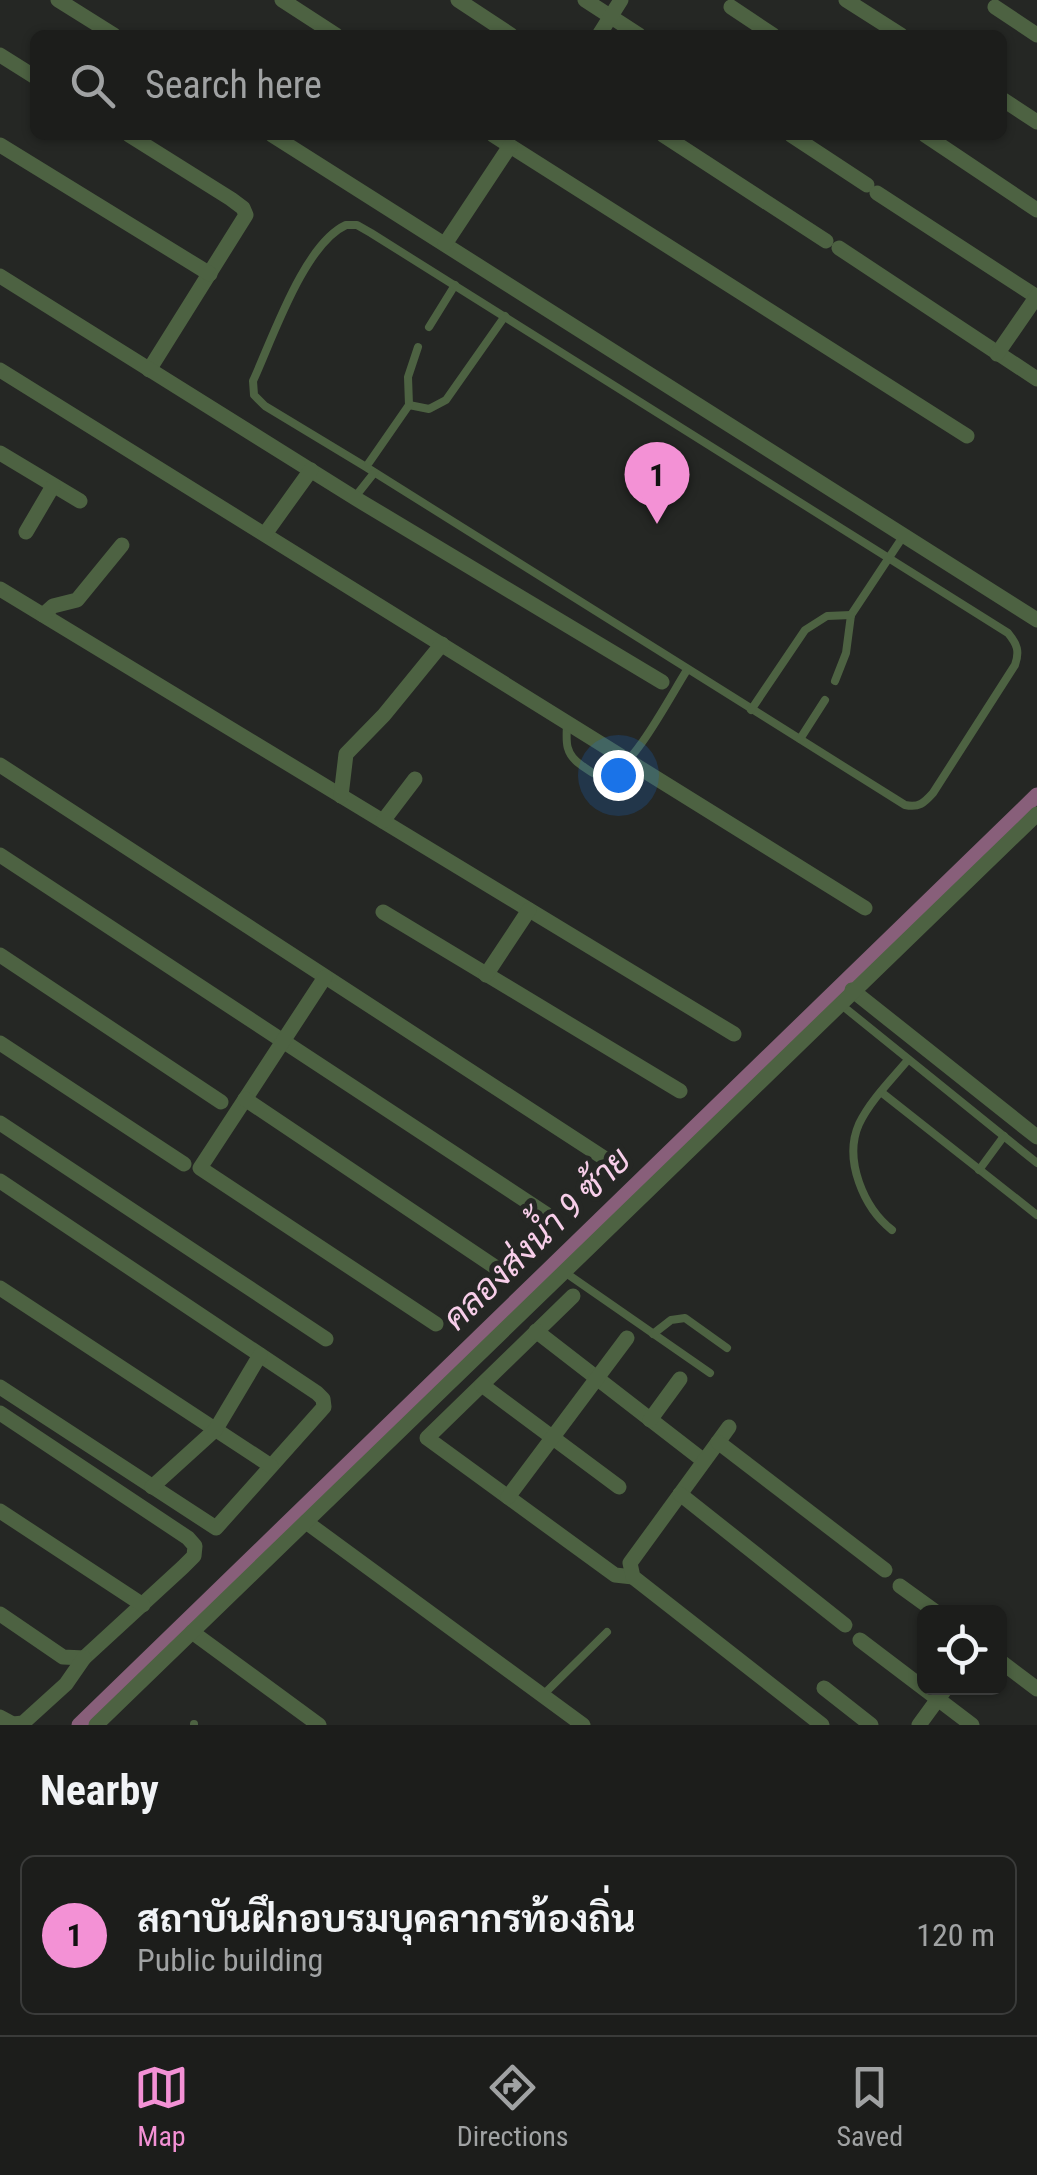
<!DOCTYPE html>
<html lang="en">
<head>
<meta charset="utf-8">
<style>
  body { margin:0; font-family:"Roboto Condensed",Sarabun,sans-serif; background:#252624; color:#f1f3f6 }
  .controls { position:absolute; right:30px; bottom:30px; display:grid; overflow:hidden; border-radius:15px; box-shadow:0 2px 8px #0004 }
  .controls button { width:90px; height:90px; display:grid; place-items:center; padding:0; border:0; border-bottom:2px solid #3a3b3a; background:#1c1d1b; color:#f1f3f6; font:50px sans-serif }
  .you { position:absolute; left:618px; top:775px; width:35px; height:35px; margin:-25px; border:8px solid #fff; border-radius:50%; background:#1a73e8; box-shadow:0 0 0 15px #1a73e833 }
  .badge { display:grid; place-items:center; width:65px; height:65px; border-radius:50%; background:#f391d5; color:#111; font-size:32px; font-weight:700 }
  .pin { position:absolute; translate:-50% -82px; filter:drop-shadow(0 2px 5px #0008) }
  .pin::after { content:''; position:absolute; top:52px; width:35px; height:30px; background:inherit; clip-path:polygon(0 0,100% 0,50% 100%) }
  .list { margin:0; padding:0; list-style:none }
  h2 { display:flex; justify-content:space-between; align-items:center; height:130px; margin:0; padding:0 40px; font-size:42px }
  h2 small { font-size:32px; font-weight:400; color:#a0a2a3 }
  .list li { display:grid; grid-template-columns:65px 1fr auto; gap:30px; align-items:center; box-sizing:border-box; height:160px; margin:0 20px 20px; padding:0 20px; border:2px solid #3a3b3a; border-radius:15px }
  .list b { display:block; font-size:38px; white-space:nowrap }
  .list p { margin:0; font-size:32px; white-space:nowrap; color:#a0a2a3 }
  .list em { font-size:32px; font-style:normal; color:#a0a2a3 }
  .icon { flex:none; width:55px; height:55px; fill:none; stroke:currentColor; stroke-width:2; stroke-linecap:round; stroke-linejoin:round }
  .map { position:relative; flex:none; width:1037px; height:1725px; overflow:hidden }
  .search { position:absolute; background:#1c1d1b; box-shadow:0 2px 8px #0004; left:30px; right:30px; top:30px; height:110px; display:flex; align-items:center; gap:25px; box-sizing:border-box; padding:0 35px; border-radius:15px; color:#a0a2a3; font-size:38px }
  .sheet { height:310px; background:#1c1d1b }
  nav { display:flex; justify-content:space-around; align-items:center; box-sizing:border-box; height:140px; border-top:2px solid #3a3b3a; background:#1c1d1b; font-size:28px; color:#a0a2a3 }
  nav a { display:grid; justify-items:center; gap:5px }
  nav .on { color:#f391d5 }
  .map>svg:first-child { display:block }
</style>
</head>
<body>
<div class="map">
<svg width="1037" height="1725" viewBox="0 0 1037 1725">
  <rect width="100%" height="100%" fill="#252724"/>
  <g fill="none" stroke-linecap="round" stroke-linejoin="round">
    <!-- canal -->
    <polyline stroke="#885f7a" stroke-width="15" points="79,1725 1037,795"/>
    <!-- lane -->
    <g stroke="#4d6242" stroke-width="8">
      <polyline points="429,327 455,285"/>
      <polyline points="409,405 429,409 446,400 505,316"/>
      <path d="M366,467L265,406L254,395L253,381C272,340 304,244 346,225H357L371,233L1008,633C1017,644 1020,651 1015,665L933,793C924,803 919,808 905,805L366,467L409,405L408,377L418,347"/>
      <polyline points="355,497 374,473"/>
      <polyline points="835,681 846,653 851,615 904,535"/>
      <polyline points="751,710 805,630 827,616 851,615"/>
      <path d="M567,725C566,742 565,754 581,765C590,771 597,778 609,775C634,767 672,693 687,670"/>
      <polyline points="800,739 825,700"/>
      <polyline points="839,1003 1037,1163"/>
      <polyline points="881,1092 1037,1215"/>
      <polyline points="979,1170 1004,1136"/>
      <path d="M892,1230C864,1208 843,1160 859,1124C870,1101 891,1080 907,1061"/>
      <polyline points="563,1271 710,1373"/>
      <polyline points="653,1334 671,1320 685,1318 727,1348"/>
      <polyline points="543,1695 607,1632"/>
      <polyline points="194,1724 194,1725"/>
    </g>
    <!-- street -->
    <g stroke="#4d6242" stroke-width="15">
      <polyline points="58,0 114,35"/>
      <polyline points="282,0 336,35"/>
      <polyline points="458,0 511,35"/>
      <polyline points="585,0 639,35"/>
      <polyline points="846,0 901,35"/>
      <polyline points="731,7 773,35"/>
      <polyline points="995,7 1037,35"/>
      <polyline points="599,35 621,0"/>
      <polyline points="0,55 35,77"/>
      <polyline points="1002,99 1037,122"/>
      <polyline points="129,135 231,199 243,208 246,215 149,370"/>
      <polyline points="272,135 1037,620"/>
      <polyline points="493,135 967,436"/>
      <polyline points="663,135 826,241"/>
      <polyline points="791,135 867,185"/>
      <polyline points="925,135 1037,210"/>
      <polyline points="0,145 210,274"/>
      <polyline points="877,193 1037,297"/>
      <polyline points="445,244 510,146"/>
      <polyline points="839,248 1037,379"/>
      <polyline points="0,276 355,498 662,682"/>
      <polyline points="997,354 1037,296"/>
      <polyline points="0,370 865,908"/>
      <polyline points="0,453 80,501"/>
      <polyline points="26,532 53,486"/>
      <polyline points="265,534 311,470"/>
      <polyline points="0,589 734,1034"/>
      <polyline points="43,615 53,606 77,600 122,545"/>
      <polyline points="0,765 604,1158"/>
      <polyline points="341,796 346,754 384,715 442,644"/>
      <polyline points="383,821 415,779"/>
      <polyline points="0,855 546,1214"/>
      <polyline points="383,912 680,1091"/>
      <polyline points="0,955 221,1102"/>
      <polyline points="486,975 529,910"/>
      <polyline points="325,977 200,1168 436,1324"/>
      <polyline points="852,990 1037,1137"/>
      <polyline points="0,1043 184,1164"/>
      <polyline points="245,1099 498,1269"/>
      <polyline points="0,1123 326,1339"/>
      <polyline points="0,1181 317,1393 323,1399 324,1407 216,1528 0,1387"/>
      <polyline points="0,1288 271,1466"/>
      <polyline points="573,1296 427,1438 615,1575 633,1577"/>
      <polyline points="536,1331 704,1461"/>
      <polyline points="482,1385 619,1487"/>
      <polyline points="0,1413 188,1538 195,1546 194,1556 183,1567 84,1658 63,1657 0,1614"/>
      <polyline points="650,1420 680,1379"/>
      <polyline points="729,1427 630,1563 633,1577 822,1725"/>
      <polyline points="718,1442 885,1570"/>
      <polyline points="152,1487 216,1429 260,1355"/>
      <polyline points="680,1494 845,1625"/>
      <polyline points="508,1497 627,1338"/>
      <polyline points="0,1511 143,1605"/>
      <polyline points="306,1522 583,1725"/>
      <polyline points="900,1586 936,1612"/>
      <polyline points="192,1632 319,1725"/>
      <polyline points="860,1640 972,1725"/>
      <polyline points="1000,1661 1037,1689"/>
      <polyline points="824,1688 871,1725"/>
      <polyline points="0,1717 13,1724 23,1723 66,1684 84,1658"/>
      <polyline points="96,1725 1037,814"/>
      <polyline points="919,1725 946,1688"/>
    </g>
  </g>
  <g text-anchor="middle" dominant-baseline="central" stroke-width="10" stroke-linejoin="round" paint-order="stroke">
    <!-- water labels -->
    <g font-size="35" font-style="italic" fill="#f7cee9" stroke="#252724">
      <text transform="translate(537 1239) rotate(-44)">คลองส่งน้ำ 9 ซ้าย</text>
    </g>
  </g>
</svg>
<div class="controls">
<button><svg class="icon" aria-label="locate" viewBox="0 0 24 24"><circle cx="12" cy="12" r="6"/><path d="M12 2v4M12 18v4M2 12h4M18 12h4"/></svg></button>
</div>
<div class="you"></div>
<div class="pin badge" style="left:657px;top:524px">1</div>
<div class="search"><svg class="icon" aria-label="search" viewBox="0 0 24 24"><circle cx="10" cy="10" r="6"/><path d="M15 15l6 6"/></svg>Search here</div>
</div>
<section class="sheet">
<h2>Nearby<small></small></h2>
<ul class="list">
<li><span class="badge">1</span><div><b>สถาบันฝึกอบรมบุคลากรท้องถิ่น</b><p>Public building</p></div><em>120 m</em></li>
</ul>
</section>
<nav>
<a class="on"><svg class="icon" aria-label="map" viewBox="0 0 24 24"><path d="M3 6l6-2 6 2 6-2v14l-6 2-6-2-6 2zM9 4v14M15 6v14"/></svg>Map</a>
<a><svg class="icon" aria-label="directions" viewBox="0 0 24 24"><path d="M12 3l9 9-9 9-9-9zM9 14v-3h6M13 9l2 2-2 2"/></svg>Directions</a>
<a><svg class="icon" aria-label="saved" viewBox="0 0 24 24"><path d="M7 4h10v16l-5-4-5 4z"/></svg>Saved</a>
</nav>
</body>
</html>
